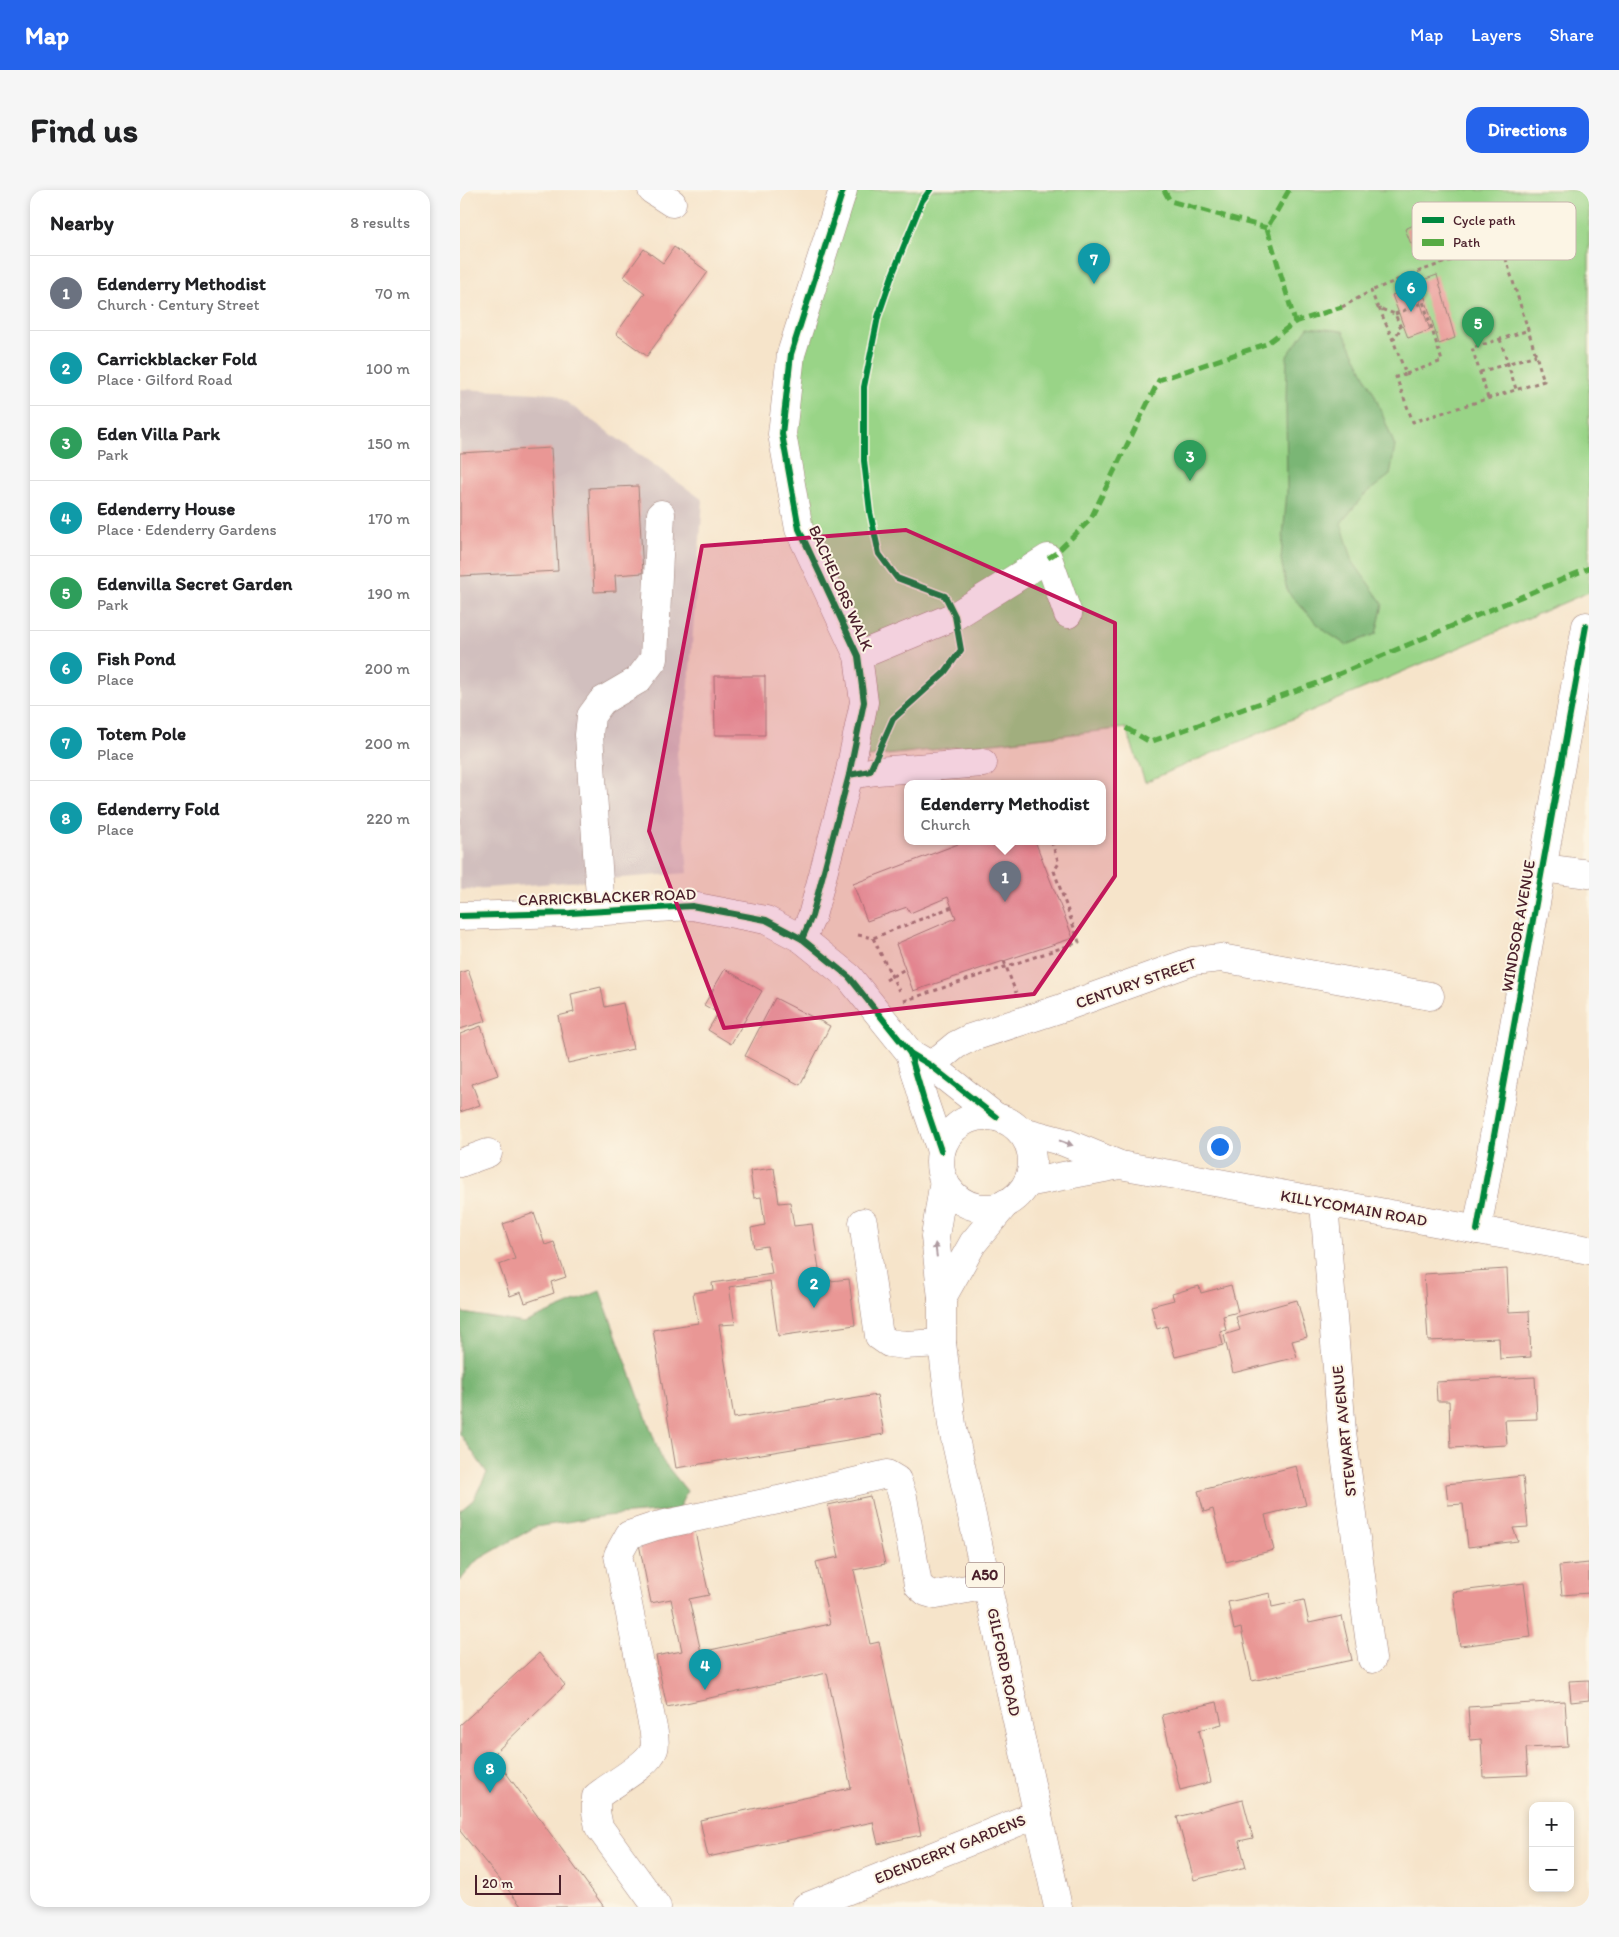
<!DOCTYPE html>
<html lang="en">
<head>
<meta charset="utf-8">
<style>
  body { margin:0; font-family:Itim,sans-serif; background:#f6f6f6; color:#202124 }
  .controls { position:absolute; right:15px; bottom:15px; display:grid; overflow:hidden; border-radius:10px; box-shadow:0 2px 8px #0003 }
  .controls button { width:45px; height:45px; display:grid; place-items:center; padding:0; border:0; border-bottom:1px solid #e0e0e0; background:#fff; color:#202124; font:25px sans-serif }
  .scale { position:absolute; left:15px; bottom:12px; width:86px; box-sizing:border-box; padding-left:5px; border:2px solid #4a1f2b; border-top:0; font-size:14px; line-height:18px; white-space:nowrap; color:#4a1f2b; -webkit-text-stroke:4px #fcf5e5; paint-order:stroke }
  .you { position:absolute; left:759px; top:956px; width:18px; height:18px; margin:-12px; border:4px solid #fff; border-radius:50%; background:#1a73e8; box-shadow:0 0 0 8px #1a73e833 }
  .badge { display:grid; place-items:center; width:32px; height:32px; border-radius:50%; background:#2563eb; color:#fff; font-size:16px; font-weight:700 }
  .pin { position:absolute; translate:-50% -41px; filter:drop-shadow(0 1px 2px #0008) }
  .pin::after { content:''; position:absolute; top:26px; width:18px; height:15px; background:inherit; clip-path:polygon(0 0,100% 0,50% 100%) }
  .popup { position:absolute; left:444px; top:590px; width:202px; height:65px; box-sizing:border-box; display:grid; place-content:center; border-radius:10px; background:#fff; filter:drop-shadow(0 1px 4px #0005); font-size:16px; white-space:nowrap; color:#757577 }
  .popup b { font-size:19px; color:#202124 }
  .popup::after { content:''; position:absolute; left:50%; top:100%; margin-left:-10px; border:10px solid transparent; border-top-color:#fff }
  .list { margin:0; padding:0; list-style:none }
  h2 { display:flex; justify-content:space-between; align-items:center; height:65px; margin:0; padding:0 20px; font-size:21px }
  h2 small { font-size:16px; font-weight:400; color:#757577 }
  .list li { display:grid; grid-template-columns:32px 1fr auto; gap:15px; align-items:center; box-sizing:border-box; height:75px; padding:0 20px; border-top:1px solid #e0e0e0 }
  .list b { display:block; font-size:19px; white-space:nowrap }
  .list p { margin:0; font-size:16px; white-space:nowrap; color:#757577 }
  .list em { font-size:16px; font-style:normal; color:#757577 }
  .map { position:relative; flex:none; width:1129px; height:1717px; overflow:hidden; border-radius:15px }
  header { display:flex; align-items:center; gap:30px; box-sizing:border-box; height:70px; padding:0 25px; background:#2563eb; color:#fff }
  header strong { font-size:24px }
  nav { display:flex; gap:28px; margin-inline-start:auto; font-size:18px }
  .intro { display:flex; align-items:center; justify-content:space-between; box-sizing:border-box; height:120px; padding:0 30px }
  h1 { margin:0; font-size:35px }
  .button { padding:12px 22px; border-radius:15px; background:#2563eb; color:#fff; font-size:18px; font-weight:700 }
  main { display:flex; gap:30px; padding:0 30px }
  aside { flex:1; background:#fff; border-radius:15px; box-shadow:0 2px 8px #0003 }
  .map>svg:first-child { display:block }
</style>
</head>
<body>
<header>
<strong>Map</strong>
<nav><a>Map</a><a>Layers</a><a>Share</a></nav>
</header>
<div class="intro"><h1>Find us</h1><a class="button">Directions</a></div>
<main>
<aside>
<h2>Nearby<small>8 results</small></h2>
<ul class="list">
<li><span class="badge" style="background:#6b7280">1</span><div><b>Edenderry Methodist</b><p>Church · Century Street</p></div><em>70 m</em></li>
<li><span class="badge" style="background:#0f9aa8">2</span><div><b>Carrickblacker Fold</b><p>Place · Gilford Road</p></div><em>100 m</em></li>
<li><span class="badge" style="background:#2e9e5b">3</span><div><b>Eden Villa Park</b><p>Park</p></div><em>150 m</em></li>
<li><span class="badge" style="background:#0f9aa8">4</span><div><b>Edenderry House</b><p>Place · Edenderry Gardens</p></div><em>170 m</em></li>
<li><span class="badge" style="background:#2e9e5b">5</span><div><b>Edenvilla Secret Garden</b><p>Park</p></div><em>190 m</em></li>
<li><span class="badge" style="background:#0f9aa8">6</span><div><b>Fish Pond</b><p>Place</p></div><em>200 m</em></li>
<li><span class="badge" style="background:#0f9aa8">7</span><div><b>Totem Pole</b><p>Place</p></div><em>200 m</em></li>
<li><span class="badge" style="background:#0f9aa8">8</span><div><b>Edenderry Fold</b><p>Place</p></div><em>220 m</em></li>
</ul>
</aside>
<div class="map">
<svg width="1129" height="1717" viewBox="0 0 1129 1717">
  <rect width="100%" height="100%" fill="#fcf5e5"/>
  <filter id="ink" filterUnits="userSpaceOnUse"><feTurbulence type="fractalNoise" baseFrequency=".02" numOctaves="2"/><feDisplacementMap in="SourceGraphic" scale="10" xChannelSelector="R" yChannelSelector="G"/><feConvolveMatrix kernelMatrix="1 2 1 2 8 2 1 2 1" color-interpolation-filters="sRGB"/></filter>
  <filter id="wash" filterUnits="userSpaceOnUse"><feTurbulence type="fractalNoise" baseFrequency=".0096" numOctaves="4" result="noise"/><feDisplacementMap in="SourceGraphic" scale="20" xChannelSelector="R" yChannelSelector="G"/><feGaussianBlur stdDeviation="1.12" result="paint"/><feColorMatrix in="noise" values="0 0 0 0 0 0 0 0 0 0 0 0 0 0 0 0 0 1.4 0 .05"/><feComposite in="paint" operator="in"/></filter>
  <g filter="url(#wash)">
    <rect width="100%" height="100%" fill="#f6e4ca"/>
    <!-- industrial -->
    <polygon fill="#d1bfbe" points="0,199 95,204 243,310 227,519 217,563 228,683 0,700"/>
    <!-- green -->
    <polygon fill="#99d487" stroke="#727a59" points="383,0 1129,0 1129,402 685,592 666,538 391,569 404,512 339,339 331,164"/>
    <!-- forest -->
    <g fill="#7ab674" stroke="#626a50">
      <polygon points="848,137 883,141 915,206 935,256 930,285 904,305 881,333 893,372 923,414 916,444 886,455 862,439 827,401 821,369 827,302 826,214 827,166"/>
      <polygon points="140,1101 202,1270 227,1301 218,1320 145,1326 75,1337 16,1371 0,1391 0,1321 13,1310 27,1283 0,1244 0,1118 3,1123 64,1133"/>
    </g>
    <g id="blocks">
      <!-- building -->
      <g fill="#e99795">
        <polygon points="958,33 964,49 951,54 945,39"/>
        <polygon points="214,57 248,82 187,166 156,144 185,103 164,87 184,59 203,73"/>
        <polygon points="977,85 995,148 979,154 960,91"/>
        <polygon points="955,97 970,140 948,148 932,105"/>
        <polygon points="91,258 98,381 0,386 0,263"/>
        <polygon points="178,296 183,383 155,385 156,401 134,402 129,298"/>
        <polygon points="254,486 305,486 305,545 255,545"/>
        <polygon points="506,651 575,651 613,748 453,801 436,754 496,728 488,707 450,723 447,717 407,731 393,694"/>
        <polygon points="265,779 302,801 271,854 248,840 258,823 244,815"/>
        <polygon points="8,780 26,831 0,839 0,783"/>
        <polygon points="141,797 145,817 163,813 173,859 108,873 98,826 114,822 111,804"/>
        <polygon points="315,808 370,836 340,895 285,866"/>
        <polygon points="21,836 38,885 12,894 20,915 0,922 0,844"/>
        <polygon points="314,978 319,1013 330,1012 334,1036 352,1034 361,1092 389,1089 395,1135 318,1146 310,1091 269,1097 275,1134 259,1135 274,1228 417,1205 424,1244 216,1278 193,1140 238,1133 233,1103 253,1100 252,1093 312,1084 307,1056 294,1058 291,1038 305,1035 301,1007 294,1008 290,981"/>
        <polygon points="74,1023 85,1055 94,1052 106,1087 91,1092 94,1103 65,1113 61,1102 50,1106 39,1075 55,1069 43,1034"/>
        <polygon points="1047,1079 1049,1122 1069,1121 1071,1167 1040,1169 1039,1148 968,1151 964,1084"/>
        <polygon points="771,1095 778,1122 763,1126 766,1140 760,1142 763,1155 715,1167 707,1136 697,1139 691,1116 714,1110 712,1104 739,1096 741,1103"/>
        <polygon points="837,1110 847,1147 832,1151 837,1167 773,1183 764,1145 780,1140 776,1127"/>
        <polygon points="1075,1187 1077,1229 1045,1230 1047,1255 991,1258 989,1211 977,1211 976,1192"/>
        <polygon points="836,1276 846,1315 805,1325 814,1360 766,1372 753,1319 744,1322 738,1301"/>
        <polygon points="1063,1286 1068,1337 1053,1338 1058,1351 1008,1357 1003,1314 988,1315 986,1294"/>
        <polygon points="410,1306 425,1374 394,1380 410,1454 419,1452 461,1645 418,1654 413,1632 248,1667 240,1630 391,1598 367,1483 207,1517 196,1466 222,1461 211,1409 191,1413 178,1349 234,1337 249,1405 229,1409 241,1462 370,1434 356,1372 379,1367 368,1315"/>
        <polygon points="1129,1373 1129,1403 1102,1405 1099,1376"/>
        <polygon points="1064,1393 1071,1447 1000,1456 993,1402"/>
        <polygon points="810,1403 812,1417 844,1410 849,1433 882,1426 892,1470 792,1491 781,1438 774,1440 768,1412"/>
        <polygon points="79,1463 105,1495 33,1565 144,1717 62,1717 0,1641 0,1535"/>
        <polygon points="1129,1490 1129,1510 1111,1512 1109,1491"/>
        <polygon points="1105,1511 1108,1556 1066,1558 1068,1585 1023,1587 1021,1549 1010,1550 1008,1517"/>
        <polygon points="757,1512 762,1534 739,1540 751,1592 720,1600 702,1525"/>
        <polygon points="783,1610 793,1648 779,1651 786,1677 734,1690 717,1627"/>
      </g>
    </g>
  </g>
  <g filter="url(#ink)">
    <use href="#blocks" fill-opacity="0" stroke="#a0827a" stroke-width="1"/>
    <g fill="none" stroke-linecap="round" stroke-linejoin="round">
      <defs>
        <g id="minor">
          <polyline points="192,0 212,13"/>
          <polyline points="398,466 495,426 588,368 608,424"/>
          <polyline points="389,585 417,581 523,573"/>
          <polyline points="1083,678 1129,684"/>
          <polyline points="141,721 129,545 131,526 142,511 178,490 194,469 201,324"/>
          <polyline points="342,749 352,726 389,585 404,512 398,466 339,339 322,244 331,164 383,0"/>
          <polyline points="457,887 496,855 510,848 602,818 733,771 761,768 970,806"/>
          <polyline points="559,940 604,952 660,975 1129,1060"/>
          <polyline points="0,973 28,963"/>
          <polyline points="567,993 660,975"/>
          <polyline points="864,1013 882,1242 912,1469"/>
          <polyline points="403,1032 419,1146 429,1153 444,1155 482,1153"/>
          <polyline points="1017,1040 1126,436"/>
          <path d="M197,1717L139,1637L136,1622V1607C151,1594 188,1576 194,1559C196,1555 194,1548 194,1543L158,1365L169,1345L196,1336L318,1310L427,1284L437,1290L443,1307L458,1395L466,1402L476,1405L527,1395"/>
          <polyline points="346,1717 578,1624"/>
        </g>
        <g id="major">
          <polyline points="0,726 110,723 232,716 306,730 342,749 389,787 450,863 464,911 481,961"/>
          <polyline points="450,863 470,875 536,927"/>
          <circle cx="526" cy="972" r="46"/>
          <polyline points="484,990 475,1047 482,1108 482,1153 492,1235 598,1717"/>
          <polyline points="482,1108 513,1053 546,1013"/>
        </g>
      </defs>
      <!-- minor casing -->
      <use href="#minor" stroke="#a0827a" stroke-width="29"/>
      <!-- major casing -->
      <use href="#major" stroke="#a0827a" stroke-width="29"/>
      <!-- path -->
      <g stroke="#a0827a" stroke-width="3" stroke-dasharray="4 4" stroke-linecap="butt">
        <polyline points="882,117 911,101 918,118 935,124 941,138 933,150 946,184 936,187 953,232 1084,191 1041,53 954,83 911,101"/>
        <polyline points="919,118 933,150"/>
        <polyline points="935,124 963,113"/>
        <polyline points="1040,149 1056,199"/>
        <polyline points="1020,182 1076,165"/>
        <polyline points="946,184 982,171 954,83"/>
        <polyline points="1028,208 1012,158 1069,140"/>
        <polyline points="398,745 413,748 492,717"/>
        <polyline points="413,748 439,801"/>
        <polyline points="544,771 556,803"/>
        <polyline points="426,790 445,779"/>
        <polyline points="444,811 619,752 594,681 599,673 592,654 600,651"/>
      </g>
      <!-- minor -->
      <use href="#minor" stroke="#fff" stroke-width="28"/>
      <!-- major -->
      <use href="#major" stroke="#fff" stroke-width="28"/>
      <!-- quiet -->
      <g stroke="#57aa44" stroke-width="5" stroke-dasharray="10 5" stroke-linecap="butt">
        <polyline points="704,0 710,11 807,38"/>
        <polyline points="829,0 807,38 835,132"/>
        <polyline points="588,368 596,363 630,330 699,190 806,154 835,132 882,117"/>
        <polyline points="666,538 690,552 860,492 1129,378"/>
      </g>
      <defs>
        <g id="cycleway">
          <polyline points="389,585 410,581 433,529 485,482 501,460 495,426 485,406 437,388 419,364 410,322 404,271 404,197 418,127 433,83 462,11 470,0"/>
          <polyline points="0,726 110,723 232,716 306,730 342,749 389,787 450,863 464,911 481,961"/>
          <polyline points="342,749 352,726 389,585 404,512 398,466 339,339 322,244 331,164 383,0"/>
          <polyline points="450,863 470,875 536,927"/>
          <polyline points="1017,1040 1126,436"/>
        </g>
      </defs>
      <!-- cycleway casing -->
      <use href="#cycleway" stroke="#fcf5e5" stroke-width="9"/>
      <!-- cycleway -->
      <use href="#cycleway" stroke="#00873e" stroke-width="6"/>
    </g>
    <!-- one-way arrows -->
    <defs><path id="oneway-solid" d="M-6-.8H1V-3.2L6.5 0L1 3.2V.8H-6Z" transform="scale(1.25)"/></defs>
    <g fill="#ae9aa0">
      <use href="#oneway-solid" transform="translate(606 953) rotate(20)"/>
      <use href="#oneway-solid" transform="translate(476 1060) rotate(-97)"/>
    </g>
  </g>
  <!-- marked area -->
  <path fill="#c2185b" fill-opacity="0.2" stroke="#c2185b" stroke-width="4" stroke-linejoin="round" d="M446,340L655,433V686L574,804L264,838L189,641L242,356Z"/>
  <g text-anchor="middle" dominant-baseline="central" stroke-width="4" stroke-linejoin="round" paint-order="stroke">
    <!-- shield labels -->
    <rect fill="#fcf5e5" stroke="#7f5f63" stroke-width="1" x="506" y="1372.5" width="38" height="25" rx="4"/>
    <g font-size="15" font-weight="bold" fill="#4a1f2b">
      <text x="525" y="1385">A50</text>
    </g>
    <!-- street labels -->
    <g font-size="16" fill="#4a1f2b" stroke="#fcf5e5">
      <text transform="translate(381 398) rotate(66)">BACHELORS WALK</text>
      <text transform="translate(147 707) rotate(-2)">CARRICKBLACKER ROAD</text>
      <text transform="translate(1058 736) rotate(-80)">WINDSOR AVENUE</text>
      <text transform="translate(676 793) rotate(-19)">CENTURY STREET</text>
      <text transform="translate(894 1018) rotate(10)">KILLYCOMAIN ROAD</text>
      <text transform="translate(884 1241) rotate(-96)">STEWART AVENUE</text>
      <text transform="translate(544 1472) rotate(78)">GILFORD ROAD</text>
      <text transform="translate(490 1659) rotate(-22)">EDENDERRY GARDENS</text>
    </g>
  </g>
  <!-- legend -->
  <rect x="952" y="12" width="164" height="58" rx="8" fill="#fcf5e5" stroke="#c7b5ad" stroke-width="1"/>
  <rect x="962" y="27" width="22" height="6" fill="#00873e"/>
  <rect x="962" y="49" width="22" height="7" fill="#57aa44"/>
  <g font-size="14" fill="#4a1f2b">
    <text x="993" y="35">Cycle path</text>
    <text x="993" y="57">Path</text>
  </g>
</svg>
<div class="controls">
<button>+</button>
<button>−</button>
</div>
<div class="scale">20 m</div>
<div class="you"></div>
<div class="pin badge" style="left:545px;top:712px;background:#6b7280">1</div>
<div class="popup"><b>Edenderry Methodist</b>Church</div>
<div class="pin badge" style="left:354px;top:1118px;background:#0f9aa8">2</div>
<div class="pin badge" style="left:730px;top:291px;background:#2e9e5b">3</div>
<div class="pin badge" style="left:245px;top:1500px;background:#0f9aa8">4</div>
<div class="pin badge" style="left:1018px;top:158px;background:#2e9e5b">5</div>
<div class="pin badge" style="left:951px;top:122px;background:#0f9aa8">6</div>
<div class="pin badge" style="left:634px;top:94px;background:#0f9aa8">7</div>
<div class="pin badge" style="left:30px;top:1603px;background:#0f9aa8">8</div>
</div>
</main>
</body>
</html>
